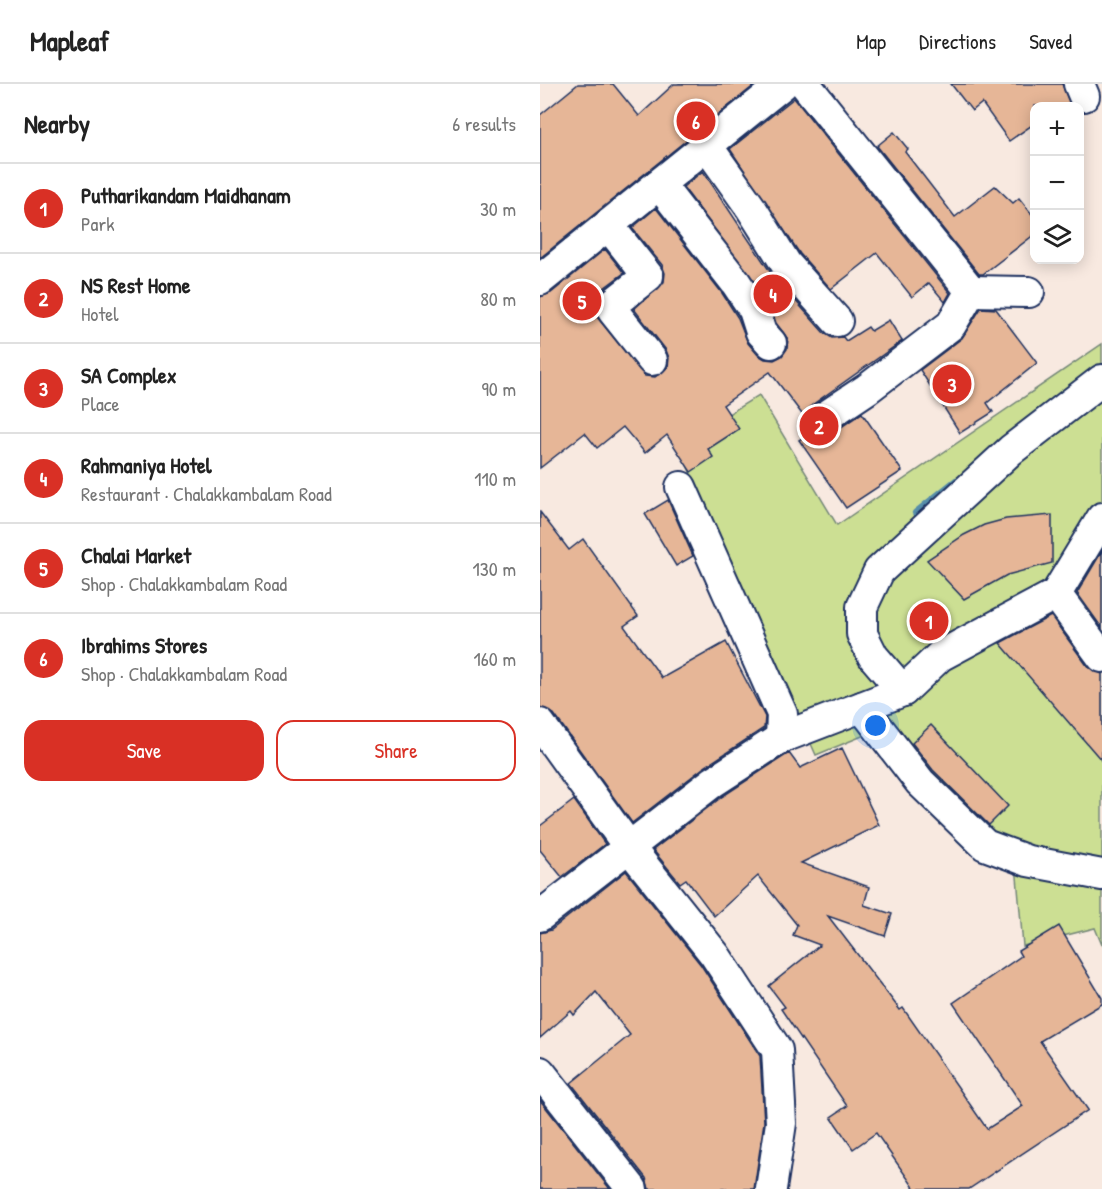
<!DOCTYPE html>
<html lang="en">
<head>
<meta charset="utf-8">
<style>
  body { margin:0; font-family:"Patrick Hand",sans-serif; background:#f2f2f2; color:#222 }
  .controls { position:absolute; right:18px; top:18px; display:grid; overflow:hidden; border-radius:12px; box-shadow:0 3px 15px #0003 }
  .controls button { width:54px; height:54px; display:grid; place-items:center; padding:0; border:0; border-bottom:2px solid #e0e0e0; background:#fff; color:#222; font:30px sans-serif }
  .you { position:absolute; left:336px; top:642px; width:21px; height:21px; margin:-15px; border:4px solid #fff; border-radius:50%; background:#1a73e8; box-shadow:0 0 0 9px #1a73e833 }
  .badge { display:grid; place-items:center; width:39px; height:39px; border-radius:50%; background:#d93025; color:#fff; font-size:20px; font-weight:700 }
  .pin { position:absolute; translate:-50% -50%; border:3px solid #fff; box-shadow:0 2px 6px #0006 }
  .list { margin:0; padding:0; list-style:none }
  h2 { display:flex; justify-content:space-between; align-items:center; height:78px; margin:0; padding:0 24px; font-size:26px }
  h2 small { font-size:20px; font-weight:400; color:#767676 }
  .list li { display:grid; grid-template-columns:39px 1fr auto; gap:18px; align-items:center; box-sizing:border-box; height:90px; padding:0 24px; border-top:2px solid #e0e0e0 }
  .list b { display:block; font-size:22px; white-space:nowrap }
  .list p { margin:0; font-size:20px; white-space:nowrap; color:#767676 }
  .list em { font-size:20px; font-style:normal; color:#767676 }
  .actions { display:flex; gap:12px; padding:18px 24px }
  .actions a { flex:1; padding:14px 0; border:2px solid #d93025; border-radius:18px; text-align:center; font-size:21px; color:#d93025 }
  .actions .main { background:#d93025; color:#fff }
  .icon { flex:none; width:33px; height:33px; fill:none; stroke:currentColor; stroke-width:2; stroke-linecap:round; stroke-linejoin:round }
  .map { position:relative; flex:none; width:562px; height:1105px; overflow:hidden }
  header { display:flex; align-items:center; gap:36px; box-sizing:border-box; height:84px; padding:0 30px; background:#fff; border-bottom:2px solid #e0e0e0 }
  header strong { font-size:28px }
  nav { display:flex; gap:33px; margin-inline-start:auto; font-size:21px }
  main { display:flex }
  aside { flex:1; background:#fff }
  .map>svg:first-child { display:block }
</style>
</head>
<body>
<header>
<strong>Mapleaf</strong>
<nav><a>Map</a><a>Directions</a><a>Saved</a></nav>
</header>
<main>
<aside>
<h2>Nearby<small>6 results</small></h2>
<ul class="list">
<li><span class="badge">1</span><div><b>Putharikandam Maidhanam</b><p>Park</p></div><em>30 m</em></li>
<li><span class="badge">2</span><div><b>NS Rest Home</b><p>Hotel</p></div><em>80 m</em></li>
<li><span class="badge">3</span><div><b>SA Complex</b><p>Place</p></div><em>90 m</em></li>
<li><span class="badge">4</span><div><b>Rahmaniya Hotel</b><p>Restaurant · Chalakkambalam Road</p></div><em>110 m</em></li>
<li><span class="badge">5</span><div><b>Chalai Market</b><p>Shop · Chalakkambalam Road</p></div><em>130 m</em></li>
<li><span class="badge">6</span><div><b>Ibrahims Stores</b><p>Shop · Chalakkambalam Road</p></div><em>160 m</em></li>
</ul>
<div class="actions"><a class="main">Save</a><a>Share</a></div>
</aside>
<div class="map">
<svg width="562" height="1105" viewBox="0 0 562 1105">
  <rect width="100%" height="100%" fill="#f8e9e0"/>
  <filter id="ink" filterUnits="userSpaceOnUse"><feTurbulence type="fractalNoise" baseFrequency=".0167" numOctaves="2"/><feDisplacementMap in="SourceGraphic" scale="12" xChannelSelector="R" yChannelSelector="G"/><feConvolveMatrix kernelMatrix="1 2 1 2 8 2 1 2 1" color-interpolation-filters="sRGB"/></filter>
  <g filter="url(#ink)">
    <!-- green -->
    <polygon fill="#ccdf93" stroke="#748778" stroke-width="1.5" points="562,260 562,861 555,844 483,862 476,781 342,644 276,671 138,361 219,311 297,441"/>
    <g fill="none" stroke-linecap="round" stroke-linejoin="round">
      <!-- stream -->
      <polyline stroke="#578eaa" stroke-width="8" points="376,429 416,397"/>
    </g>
    <!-- building -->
    <g fill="#e6b697" stroke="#1b2f5e" stroke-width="1.5">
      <polygon points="38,0 73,0 99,32 134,0 216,0 0,174 0,31"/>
      <polygon points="411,0 522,0 531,22 495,22 495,39 469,57 442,19 432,27"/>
      <polygon points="254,14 410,209 405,218 389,199 372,213 337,169 291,205 260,170 190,65"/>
      <polygon points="354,48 368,65 365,68 415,133 455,102 473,119 479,114 495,134 495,150 443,190 439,190 337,62"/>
      <polygon points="163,87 231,189 284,249 292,254 303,253 306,257 328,243 331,247 349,236 362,257 272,321 265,334 230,288 183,321 199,345 168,365 173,373 151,388 127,351 105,369 83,343 57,364 45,349 0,384 0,213 11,209 65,165 84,189 60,207 55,215 57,233 105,292 115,293 128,283 129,274 126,266 94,225 124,198 125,189 122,181 92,144 116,124 182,209 198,234 208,259 218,271 225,275 234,276 242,272 247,265 248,255 236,239 228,216 143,103"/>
      <polygon points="441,224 456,225 497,279 447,319 453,328 420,349 380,286 422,254"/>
      <polygon points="322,329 362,387 306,424 259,356 271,348 283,352 291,350"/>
      <polygon points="128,416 153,472 136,482 105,430"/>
      <polygon points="0,428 29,466 43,455 98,532 84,542 122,594 186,558 225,633 224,644 163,684 92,739 14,630 0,623"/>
      <polygon points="512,431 512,479 467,491 424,515 387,476 424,451 444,441 466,435"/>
      <polygon points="562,467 562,544 537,509"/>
      <polygon points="511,532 548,583 562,590 562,677 460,559"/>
      <polygon points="391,641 468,722 449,741 393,686 372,659"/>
      <polygon points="302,664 339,741 261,779 329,803 324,821 352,830 345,852 288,832 360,926 363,924 447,1045 483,1022 413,919 481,872 478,867 519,842 562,914 562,920 500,957 548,1026 429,1105 375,1105 336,1049 313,1065 291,1033 307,1022 241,925 245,923 229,902 280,861 253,851 257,841 218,792 174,832 146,795 140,799 113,766 183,712 249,669 260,684"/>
      <polygon points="34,716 65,760 22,793 0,766 0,742"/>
      <polygon points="86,787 161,881 220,972 224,1038 214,1105 109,1105 106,1094 31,999 90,951 56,908 34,931 31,927 0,954 0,849 11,846"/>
      <polygon points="0,1016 70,1105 0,1105"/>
    </g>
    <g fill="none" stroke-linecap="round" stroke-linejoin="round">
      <defs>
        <g id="minor">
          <polyline points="265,0 431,207 411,241 327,305 282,335"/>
          <polyline points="539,0 544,12"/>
          <polyline points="167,62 211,124 246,180 297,237"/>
          <polyline points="119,100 196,199 214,226 221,248 231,259"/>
          <polyline points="68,141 108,192 71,221 73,227 112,276"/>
          <polyline points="0,196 243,0"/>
          <polyline points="431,207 489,208"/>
          <polyline points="141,403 242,630 241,654"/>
          <polyline points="516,510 562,573"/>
          <polyline points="363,607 333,572 322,550 322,523 339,487 471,366 562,296"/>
          <polyline points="322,623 380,698 445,761 488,777 562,791"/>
          <polyline points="0,640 88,762 175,871 237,966 241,1039 231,1105"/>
          <polyline points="0,832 173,698 241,654 363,607 400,572 516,510 562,434"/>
          <polyline points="0,988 92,1105"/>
        </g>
      </defs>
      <!-- minor casing -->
      <use href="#minor" stroke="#1b2f5e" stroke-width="34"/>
      <!-- minor -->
      <use href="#minor" stroke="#fff" stroke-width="30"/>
    </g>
  </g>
</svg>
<div class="controls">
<button>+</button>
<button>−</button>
<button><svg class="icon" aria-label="layers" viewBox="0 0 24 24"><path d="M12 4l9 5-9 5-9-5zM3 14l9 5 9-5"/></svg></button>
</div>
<div class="you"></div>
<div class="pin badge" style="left:389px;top:537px">1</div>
<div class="pin badge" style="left:279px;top:342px">2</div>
<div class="pin badge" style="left:412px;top:300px">3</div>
<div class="pin badge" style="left:233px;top:210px">4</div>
<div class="pin badge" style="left:42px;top:217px">5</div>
<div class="pin badge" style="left:156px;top:37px">6</div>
</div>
</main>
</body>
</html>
